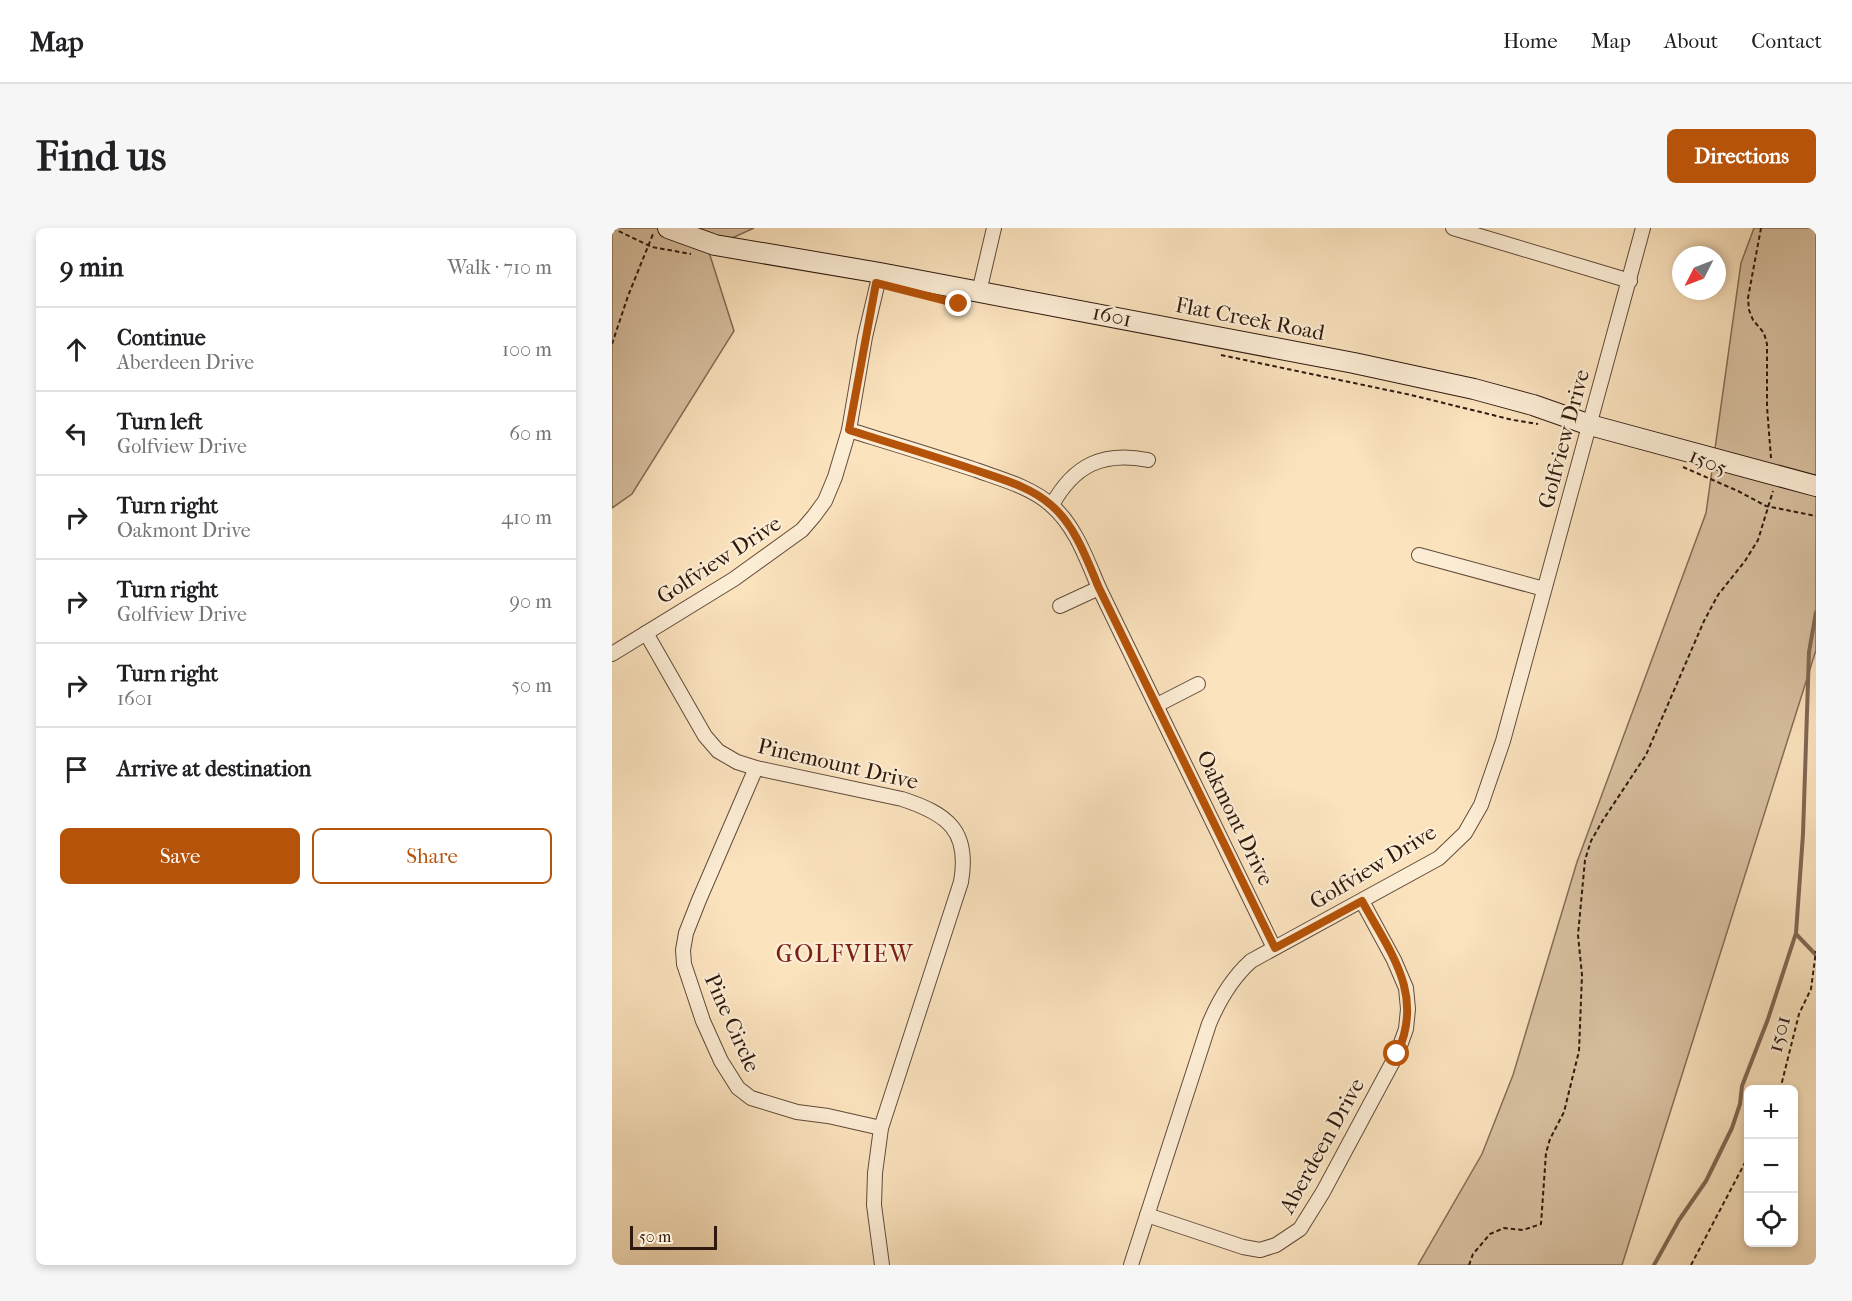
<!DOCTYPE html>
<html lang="en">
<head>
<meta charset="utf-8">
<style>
  body { margin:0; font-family:"IM FELL French Canon",serif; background:#f6f6f6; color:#202124 }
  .controls { position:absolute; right:18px; bottom:18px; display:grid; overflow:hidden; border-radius:9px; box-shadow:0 3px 9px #0003 }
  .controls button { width:54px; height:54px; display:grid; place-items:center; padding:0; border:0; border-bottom:2px solid #e0e0e0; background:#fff; color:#202124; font:30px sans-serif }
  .compass { position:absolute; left:1060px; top:18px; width:54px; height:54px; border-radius:50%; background:#fff; box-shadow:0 3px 9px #0003; rotate:228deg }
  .scale { position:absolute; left:18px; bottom:15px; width:87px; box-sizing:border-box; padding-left:6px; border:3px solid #2f180d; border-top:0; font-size:16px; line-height:21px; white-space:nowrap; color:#2f180d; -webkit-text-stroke:4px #fcedd5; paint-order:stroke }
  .stop { position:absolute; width:18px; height:18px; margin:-14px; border:4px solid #b45309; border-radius:50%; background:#fff }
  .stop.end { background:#b45309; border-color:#fff; box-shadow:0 2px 6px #0008 }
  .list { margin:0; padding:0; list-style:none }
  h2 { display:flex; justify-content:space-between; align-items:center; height:78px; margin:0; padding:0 24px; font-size:26px }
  h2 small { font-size:20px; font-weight:400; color:#757577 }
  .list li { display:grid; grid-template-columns:39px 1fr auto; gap:18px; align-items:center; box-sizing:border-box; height:84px; padding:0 24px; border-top:2px solid #e0e0e0 }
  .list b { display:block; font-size:22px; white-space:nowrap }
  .list p { margin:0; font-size:20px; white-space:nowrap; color:#757577 }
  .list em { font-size:20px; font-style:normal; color:#757577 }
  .actions { display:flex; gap:12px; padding:18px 24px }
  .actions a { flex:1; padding:14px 0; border:2px solid #b45309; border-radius:9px; text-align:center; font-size:21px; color:#b45309 }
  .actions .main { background:#b45309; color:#fff }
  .icon { flex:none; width:33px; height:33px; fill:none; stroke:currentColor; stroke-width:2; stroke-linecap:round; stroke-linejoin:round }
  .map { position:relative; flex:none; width:1204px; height:1037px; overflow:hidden; border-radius:9px }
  header { display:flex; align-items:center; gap:36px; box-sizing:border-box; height:84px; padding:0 30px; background:#fff; border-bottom:2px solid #e0e0e0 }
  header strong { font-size:28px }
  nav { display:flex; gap:33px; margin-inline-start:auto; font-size:21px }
  .intro { display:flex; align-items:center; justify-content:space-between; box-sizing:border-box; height:144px; padding:0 36px }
  h1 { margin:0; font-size:42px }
  .button { padding:15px 27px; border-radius:9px; background:#b45309; color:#fff; font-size:21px; font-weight:700 }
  main { display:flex; gap:36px; padding:0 36px }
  aside { flex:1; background:#fff; border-radius:9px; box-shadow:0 3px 9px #0003 }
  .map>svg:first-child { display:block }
</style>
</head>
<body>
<header>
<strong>Map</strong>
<nav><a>Home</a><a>Map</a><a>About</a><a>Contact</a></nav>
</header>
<div class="intro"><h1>Find us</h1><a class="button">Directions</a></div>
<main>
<aside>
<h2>9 min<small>Walk · 710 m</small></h2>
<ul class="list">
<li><svg class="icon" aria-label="ahead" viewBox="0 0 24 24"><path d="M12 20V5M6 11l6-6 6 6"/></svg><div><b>Continue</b><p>Aberdeen Drive</p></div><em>100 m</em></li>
<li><svg class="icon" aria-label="left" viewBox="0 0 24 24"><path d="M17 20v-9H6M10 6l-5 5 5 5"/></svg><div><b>Turn left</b><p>Golfview Drive</p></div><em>60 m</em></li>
<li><svg class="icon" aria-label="right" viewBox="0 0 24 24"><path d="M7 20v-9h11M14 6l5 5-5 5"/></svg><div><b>Turn right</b><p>Oakmont Drive</p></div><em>410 m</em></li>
<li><svg class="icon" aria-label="right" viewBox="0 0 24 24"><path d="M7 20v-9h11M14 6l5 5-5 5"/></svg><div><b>Turn right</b><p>Golfview Drive</p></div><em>90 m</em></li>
<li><svg class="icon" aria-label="right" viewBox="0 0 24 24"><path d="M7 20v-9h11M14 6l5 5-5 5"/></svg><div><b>Turn right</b><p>1601</p></div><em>50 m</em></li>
<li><svg class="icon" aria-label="arrive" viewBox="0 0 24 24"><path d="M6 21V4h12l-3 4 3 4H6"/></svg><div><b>Arrive at destination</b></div></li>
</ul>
<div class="actions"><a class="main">Save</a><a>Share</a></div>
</aside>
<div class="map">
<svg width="1204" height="1037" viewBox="0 0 1204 1037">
  <rect width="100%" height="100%" fill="#fbe3be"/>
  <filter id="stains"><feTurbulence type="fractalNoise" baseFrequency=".00333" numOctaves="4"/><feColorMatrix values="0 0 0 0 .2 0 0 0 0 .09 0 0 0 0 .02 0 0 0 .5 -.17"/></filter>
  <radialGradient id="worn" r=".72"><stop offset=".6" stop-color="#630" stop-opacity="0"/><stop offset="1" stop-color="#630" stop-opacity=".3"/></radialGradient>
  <!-- green -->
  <g fill="#d8c0a0" stroke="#846c56" stroke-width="1.5">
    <polygon points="0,0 142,0 96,21 122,103 20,266 0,280"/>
    <polygon points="1142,0 1204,0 1204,422 1010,1037 806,1037 870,926 901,847 965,634 1094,285 1129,35"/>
  </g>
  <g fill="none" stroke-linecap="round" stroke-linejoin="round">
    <!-- stream -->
    <g stroke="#806853" stroke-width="4">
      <polyline points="1184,706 1204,727"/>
      <polyline points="1042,1037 1067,992 1094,953 1120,900 1128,876 1130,858 1156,791 1184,705 1191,606 1197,424 1204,384"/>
    </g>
    <defs>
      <g id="street">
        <polyline points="841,0 1018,53"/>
        <polyline points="367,64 382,0"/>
        <path d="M237,202C279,215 322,228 364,242C389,251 419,259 439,277C463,297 475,332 487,360L662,720"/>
        <path d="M440,277C462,237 491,223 536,232"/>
        <polyline points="807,327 932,361"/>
        <polyline points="448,378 487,360"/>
        <path d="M34,405L93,508L106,523L125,534L144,540L290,571C336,586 358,603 349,654L269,900L263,945L262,977L270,1037"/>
        <polyline points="0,426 122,351 190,302 202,288 213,273 223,249 237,202 253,109 268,45"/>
        <polyline points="545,477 586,456"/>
        <polyline points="144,540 87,672 74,705 71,722 72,736 91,793 109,833 126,860 139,870 185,884 216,888 269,900"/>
        <polyline points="535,987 631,1019 648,1022 664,1017 688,1001 711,964 785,826 794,801 796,781 794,760 782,732 750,673"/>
        <path d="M519,1037L597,796C607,772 619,751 639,733L827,630L853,605L869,577L891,513L1031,0"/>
      </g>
      <polyline id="secondary" points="56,0 103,17 268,45 742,135 862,161 921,177 978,197 1204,258"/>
    </defs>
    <!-- street casing -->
    <use href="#street" stroke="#624b39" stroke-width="16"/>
    <!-- secondary casing -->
    <use href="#secondary" stroke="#2f180d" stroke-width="22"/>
    <!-- path -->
    <g stroke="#2f180d" stroke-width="2" stroke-dasharray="4.5 3" stroke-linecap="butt">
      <polyline points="0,0 40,19 79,26"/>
      <polyline points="1149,0 1136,70 1137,82 1141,92 1152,105 1155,116 1155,179 1159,230"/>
      <polyline points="0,116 16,68 41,6"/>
      <polyline points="609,127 799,167 901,192 926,196"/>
      <polyline points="1071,239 1126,263 1154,278 1204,288"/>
      <polyline points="1168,862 1187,786 1199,761 1204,723"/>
      <polyline points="857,1037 861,1026 878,1006 892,1000 911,1002 929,996 934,925 938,911 952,884 967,823 970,747 966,707 973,632 979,613 991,592 1034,527 1092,393 1106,367 1133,333 1146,312 1161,263"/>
      <polyline points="1079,1037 1136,929"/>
    </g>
    <!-- street -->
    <use href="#street" stroke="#fcedd5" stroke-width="14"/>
    <!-- secondary -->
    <use href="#secondary" stroke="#fcedd5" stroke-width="20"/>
  </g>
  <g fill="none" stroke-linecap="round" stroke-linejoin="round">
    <!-- route -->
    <path stroke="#b45309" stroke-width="8" d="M347,76L264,55L237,202C281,216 325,229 369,244C393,252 420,260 439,277C463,297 475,332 487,360L663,720L750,673C778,724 813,766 785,826"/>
  </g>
  <g text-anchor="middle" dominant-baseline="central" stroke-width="4.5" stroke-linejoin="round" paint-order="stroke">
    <!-- street labels -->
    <g font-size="22" fill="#2f180d" stroke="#fcedd5">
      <text transform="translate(500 88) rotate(12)">1601</text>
      <text transform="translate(638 91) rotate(11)">Flat Creek Road</text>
      <text transform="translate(952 211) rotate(-75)">Golfview Drive</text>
      <text transform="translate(1096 234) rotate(23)">1505</text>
      <text transform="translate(107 332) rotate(-33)">Golfview Drive</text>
      <text transform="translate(226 536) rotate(13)">Pinemount Drive</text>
      <text transform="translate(623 590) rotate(64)">Oakmont Drive</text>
      <text transform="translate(761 639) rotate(-31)">Golfview Drive</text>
      <text transform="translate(120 795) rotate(66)">Pine Circle</text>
      <text transform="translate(1167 806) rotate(-75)">1501</text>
      <text transform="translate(710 918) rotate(-61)">Aberdeen Drive</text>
    </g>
    <!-- neighbourhood labels -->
    <g font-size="24" letter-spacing="1.5" fill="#7a1f14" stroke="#fcedd5">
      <text x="233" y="726">GOLFVIEW</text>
    </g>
  </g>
  <rect width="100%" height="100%" filter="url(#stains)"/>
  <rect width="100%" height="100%" fill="url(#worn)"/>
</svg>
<div class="controls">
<button>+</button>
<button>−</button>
<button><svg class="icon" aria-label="locate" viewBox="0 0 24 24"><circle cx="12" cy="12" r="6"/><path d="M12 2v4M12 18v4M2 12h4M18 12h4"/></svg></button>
</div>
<svg class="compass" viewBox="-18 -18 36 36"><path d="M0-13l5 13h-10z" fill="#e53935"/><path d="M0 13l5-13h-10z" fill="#757577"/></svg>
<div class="scale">50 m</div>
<div class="stop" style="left:785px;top:826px"></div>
<div class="stop end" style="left:347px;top:76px"></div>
</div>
</main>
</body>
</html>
